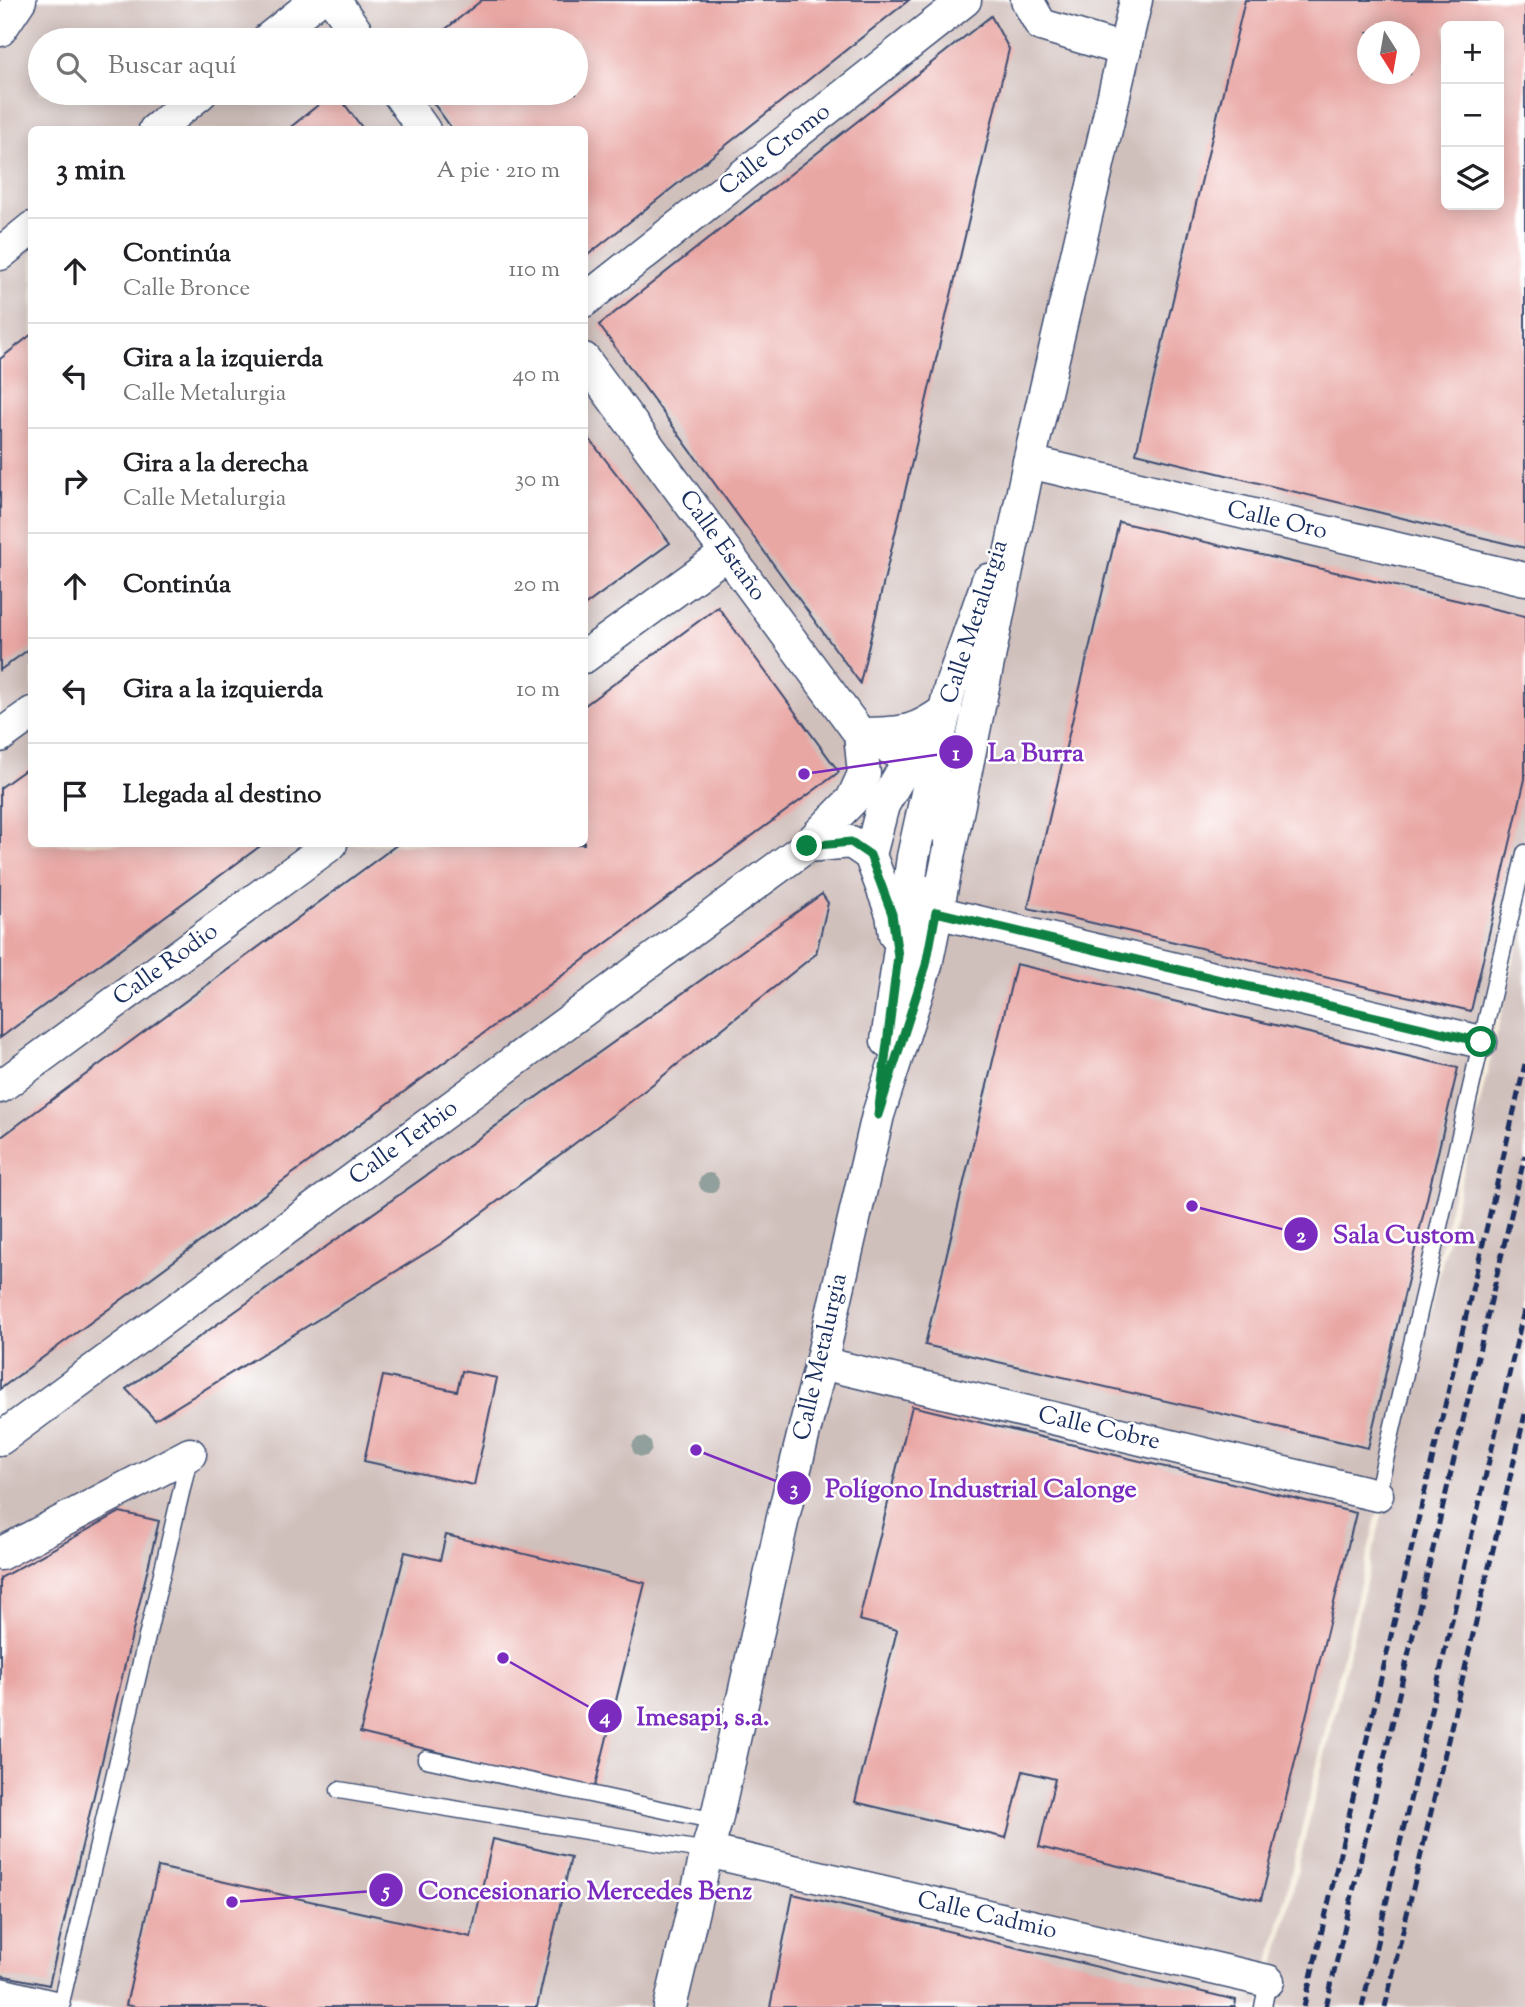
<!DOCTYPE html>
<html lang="es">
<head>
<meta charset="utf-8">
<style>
  body { margin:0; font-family:"Sorts Mill Goudy",serif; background:#f6f6f6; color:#202124 }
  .controls { position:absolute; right:21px; top:21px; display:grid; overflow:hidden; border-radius:10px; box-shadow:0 4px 18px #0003 }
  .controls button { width:63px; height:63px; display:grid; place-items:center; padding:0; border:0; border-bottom:2px solid #e0e0e0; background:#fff; color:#202124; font:35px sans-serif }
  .compass { position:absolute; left:1357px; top:21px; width:63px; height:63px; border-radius:50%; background:#fff; box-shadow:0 4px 18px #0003; rotate:169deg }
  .stop { position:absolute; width:21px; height:21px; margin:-16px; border:5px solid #0b8043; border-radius:50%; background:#fff }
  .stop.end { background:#0b8043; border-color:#fff; box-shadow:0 2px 7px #0008 }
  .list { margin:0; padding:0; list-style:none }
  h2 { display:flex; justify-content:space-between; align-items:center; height:91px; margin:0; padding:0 28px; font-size:30px }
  h2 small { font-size:23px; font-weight:400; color:#757577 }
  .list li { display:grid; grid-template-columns:46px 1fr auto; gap:21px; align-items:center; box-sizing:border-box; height:105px; padding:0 28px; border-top:2px solid #e0e0e0 }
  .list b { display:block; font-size:26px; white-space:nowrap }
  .list p { margin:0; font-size:23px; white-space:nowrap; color:#757577 }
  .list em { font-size:23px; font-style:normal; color:#757577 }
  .icon { flex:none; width:38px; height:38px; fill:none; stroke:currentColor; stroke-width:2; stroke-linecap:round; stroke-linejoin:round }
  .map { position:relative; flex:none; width:1525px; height:2007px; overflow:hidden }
  .search { position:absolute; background:#fff; box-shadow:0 4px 18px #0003; left:28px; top:28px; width:560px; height:77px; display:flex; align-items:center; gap:18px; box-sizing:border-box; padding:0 24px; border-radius:38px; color:#757577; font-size:26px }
  .panel { position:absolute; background:#fff; box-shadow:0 4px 18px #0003; left:28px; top:126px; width:560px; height:721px; border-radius:10px }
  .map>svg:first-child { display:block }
</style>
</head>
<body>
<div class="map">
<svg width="1525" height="2007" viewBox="0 0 1525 2007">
  <rect width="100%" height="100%" fill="#fff"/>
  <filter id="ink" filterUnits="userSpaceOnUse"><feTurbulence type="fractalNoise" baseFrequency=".0143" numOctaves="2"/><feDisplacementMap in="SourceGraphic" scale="14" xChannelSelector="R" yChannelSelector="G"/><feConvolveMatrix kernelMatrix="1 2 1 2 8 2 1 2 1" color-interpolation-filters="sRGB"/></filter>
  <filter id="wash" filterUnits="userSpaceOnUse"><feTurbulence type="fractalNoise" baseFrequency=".00686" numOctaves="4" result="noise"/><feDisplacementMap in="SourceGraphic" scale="28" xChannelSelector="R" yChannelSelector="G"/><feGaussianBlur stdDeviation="1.57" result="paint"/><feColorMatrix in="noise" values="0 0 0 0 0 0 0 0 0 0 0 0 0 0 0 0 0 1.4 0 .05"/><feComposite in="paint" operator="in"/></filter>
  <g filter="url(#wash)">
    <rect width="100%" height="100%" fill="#f6eddb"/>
    <!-- industrial -->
    <g fill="#d0c0bc" fill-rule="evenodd">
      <path d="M0,0H1525V894L1259,2007H0ZM1446,26H1499V205H1446ZM1368,32H1410V74H1368ZM40,40H576V93H40ZM32,130H584V844H32Z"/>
      <polygon points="1525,914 1525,2007 1265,2007"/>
    </g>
    <g id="blocks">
      <!-- building -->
      <g fill="#e9a7a4" fill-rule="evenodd">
        <polygon points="482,0 909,0 584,258 584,130 453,130 426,93 576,93 576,40 432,40"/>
        <path d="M1245,0H1525V548L1136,453ZM1446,26H1499V205H1446ZM1368,32H1410V74H1368Z"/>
        <polygon points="991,16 1009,49 860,683 599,325"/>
        <polygon points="333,93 336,93 364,130 287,130"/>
        <polygon points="32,334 32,647 0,670 0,359"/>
        <polygon points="584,432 670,543 584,606"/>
        <polygon points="1119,522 1525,616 1525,779 1471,1011 1028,908"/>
        <polygon points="718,607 839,772 0,1389 0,1138 398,844 584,844 584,706"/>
        <polygon points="32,765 32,844 263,844 0,1038 0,788"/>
        <polygon points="822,894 828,903 816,954 634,1099 442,1243 155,1420 126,1389"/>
        <polygon points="1016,964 1458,1068 1368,1448 925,1345"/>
        <polygon points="462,1371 497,1378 474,1485 364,1461 383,1376 457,1391"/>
        <polygon points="912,1406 1356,1513 1261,1900 1039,1847 1055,1779 1023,1771 1006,1838 855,1802 897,1630 859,1620"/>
        <polygon points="120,1512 159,1521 49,1985 0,1975 0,1578"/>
        <polygon points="446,1535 645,1583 594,1790 360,1733 405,1552 440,1560"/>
        <polygon points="493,1839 571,1857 537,2007 136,2007 126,2005 158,1867 471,1937"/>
        <polygon points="793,1894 1236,2000 1235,2007 770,2007"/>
      </g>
    </g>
  </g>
  <g filter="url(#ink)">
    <use href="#blocks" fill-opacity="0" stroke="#3c4c71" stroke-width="2"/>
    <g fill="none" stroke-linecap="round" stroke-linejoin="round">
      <defs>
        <g id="lane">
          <polyline points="1377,1495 1525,853"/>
          <polyline points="426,1759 716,1821"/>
          <polyline points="339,1790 707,1851"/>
          <polyline points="60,2007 190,1454"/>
          <polyline points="1263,2007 1268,1981"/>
        </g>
        <g id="street">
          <polyline points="334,0 362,40"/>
          <polyline points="1027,0 1041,25 1125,50"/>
          <polyline points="0,30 20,0"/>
          <polyline points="267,40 317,0"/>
          <polyline points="398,93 424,130"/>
          <polyline points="155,130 201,93"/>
          <polyline points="0,254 32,228"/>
          <polyline points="584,301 965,0"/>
          <polyline points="584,359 860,734 917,761 945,789 937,825"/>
          <polyline points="1029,462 1525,579"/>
          <polyline points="584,657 727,553"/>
          <path d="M865,734C903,733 915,733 946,710"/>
          <polyline points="0,736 32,713"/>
          <polyline points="807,846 851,842 870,855"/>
          <polyline points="928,892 936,912 1481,1042"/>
          <polyline points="895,935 892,914 870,855 883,805 902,772 917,761 933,753"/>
          <polyline points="887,1041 913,857 950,688 988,580"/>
          <polyline points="0,1087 331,844"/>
          <polyline points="821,1363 1377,1495"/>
          <polyline points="0,1439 807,846 852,800 864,774 860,734"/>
          <polyline points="0,1554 190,1454"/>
          <polyline points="707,1851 1268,1981"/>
          <polyline points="0,1994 54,2007"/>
          <polyline points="670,2007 707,1851 716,1821 784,1513 821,1363 878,1115 926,965 1029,462 1136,0"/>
        </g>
      </defs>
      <!-- lane casing -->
      <use href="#lane" stroke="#3c4c71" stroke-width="19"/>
      <!-- street casing -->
      <use href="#street" stroke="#3c4c71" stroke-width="35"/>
      <!-- lane -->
      <use href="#lane" stroke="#fff" stroke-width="16"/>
      <!-- street -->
      <use href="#street" stroke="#fff" stroke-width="32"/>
      <!-- rail -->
      <g stroke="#1b2f5e" stroke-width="5" stroke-dasharray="10 5" stroke-linecap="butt">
        <polyline points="1304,2007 1525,1064"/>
        <polyline points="1326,2007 1525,1155"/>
        <polyline points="1362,2007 1525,1306"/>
        <polyline points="1385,2007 1525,1414"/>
      </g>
    </g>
    <!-- trees -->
    <g fill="#92a09d">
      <circle cx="709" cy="1183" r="10"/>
      <circle cx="642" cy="1447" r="10"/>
    </g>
  </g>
  <g fill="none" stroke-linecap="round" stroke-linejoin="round" filter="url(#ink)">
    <!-- route -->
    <polyline stroke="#0b8043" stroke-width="9" points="807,846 851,842 870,855 892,914 898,956 878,1115 926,965 936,912 1481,1042"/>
  </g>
  <g text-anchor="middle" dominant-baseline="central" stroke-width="5" stroke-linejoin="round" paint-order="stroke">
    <!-- street labels -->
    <g font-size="24" fill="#1b2f5e" stroke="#fff">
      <text transform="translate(775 150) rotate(-38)">Calle Cromo</text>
      <text transform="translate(1277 521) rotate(13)">Calle Oro</text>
      <text transform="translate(722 546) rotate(54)">Calle Estaño</text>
      <text transform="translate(975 622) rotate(-72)">Calle Metalurgia</text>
      <text transform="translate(166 965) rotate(-36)">Calle Rodio</text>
      <text transform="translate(404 1143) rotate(-36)">Calle Terbio</text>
      <text transform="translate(821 1357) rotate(-77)">Calle Metalurgia</text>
      <text transform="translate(1099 1429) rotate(13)">Calle Cobre</text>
      <text transform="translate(987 1916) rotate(13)">Calle Cadmio</text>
    </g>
  </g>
  <!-- callouts -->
  <path fill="none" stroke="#7b2cbf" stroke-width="2.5" d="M804 774L956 752M1192 1206L1301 1234M696 1450L794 1488M503 1658L605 1716M232 1902L386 1890"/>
  <g fill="#7b2cbf" stroke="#fff" stroke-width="2.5">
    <circle cx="804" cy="774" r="7"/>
    <circle cx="1192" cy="1206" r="7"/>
    <circle cx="696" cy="1450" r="7"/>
    <circle cx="503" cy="1658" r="7"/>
    <circle cx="232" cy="1902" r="7"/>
    <circle cx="956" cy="752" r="18"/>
    <circle cx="1301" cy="1234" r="18"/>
    <circle cx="794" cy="1488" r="18"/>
    <circle cx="605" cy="1716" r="18"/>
    <circle cx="386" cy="1890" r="18"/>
  </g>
  <g font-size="21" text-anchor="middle" font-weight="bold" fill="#fff">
    <text x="956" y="760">1</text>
    <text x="1301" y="1242">2</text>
    <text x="794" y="1495">3</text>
    <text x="605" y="1723">4</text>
    <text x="386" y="1897">5</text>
  </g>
  <g font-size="26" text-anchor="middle" font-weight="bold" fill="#7b2cbf" stroke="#fff" stroke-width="5" stroke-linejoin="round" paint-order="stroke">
    <text x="1036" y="761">La Burra</text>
    <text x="1404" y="1243">Sala Custom</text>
    <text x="981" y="1497">Polígono Industrial Calonge</text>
    <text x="703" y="1725">Imesapi, s.a.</text>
    <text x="585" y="1899">Concesionario Mercedes Benz</text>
  </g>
</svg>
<div class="controls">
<button>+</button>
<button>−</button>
<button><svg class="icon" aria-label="layers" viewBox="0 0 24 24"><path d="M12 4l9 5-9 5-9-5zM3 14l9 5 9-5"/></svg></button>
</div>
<svg class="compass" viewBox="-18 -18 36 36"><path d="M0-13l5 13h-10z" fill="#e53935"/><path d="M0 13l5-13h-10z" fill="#757577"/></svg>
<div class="stop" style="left:1481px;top:1042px"></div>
<div class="stop end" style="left:807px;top:846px"></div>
<div class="search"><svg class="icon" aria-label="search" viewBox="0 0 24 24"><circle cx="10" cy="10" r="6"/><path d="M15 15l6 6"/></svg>Buscar aquí</div>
<section class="panel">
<h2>3 min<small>A pie · 210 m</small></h2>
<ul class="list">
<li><svg class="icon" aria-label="ahead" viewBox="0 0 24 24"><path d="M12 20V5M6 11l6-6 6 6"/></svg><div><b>Continúa</b><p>Calle Bronce</p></div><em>110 m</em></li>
<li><svg class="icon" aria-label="left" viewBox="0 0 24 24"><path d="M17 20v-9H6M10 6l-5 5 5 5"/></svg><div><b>Gira a la izquierda</b><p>Calle Metalurgia</p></div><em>40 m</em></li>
<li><svg class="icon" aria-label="right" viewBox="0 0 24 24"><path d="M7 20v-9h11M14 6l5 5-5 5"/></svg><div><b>Gira a la derecha</b><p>Calle Metalurgia</p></div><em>30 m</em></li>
<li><svg class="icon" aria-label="ahead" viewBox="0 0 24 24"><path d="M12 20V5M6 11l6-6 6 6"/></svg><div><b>Continúa</b></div><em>20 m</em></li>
<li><svg class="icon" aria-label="left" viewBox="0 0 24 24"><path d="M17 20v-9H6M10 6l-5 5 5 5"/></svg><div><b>Gira a la izquierda</b></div><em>10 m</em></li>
<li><svg class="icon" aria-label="arrive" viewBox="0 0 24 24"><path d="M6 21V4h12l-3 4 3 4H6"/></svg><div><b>Llegada al destino</b></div></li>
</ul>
</section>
</div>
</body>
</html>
